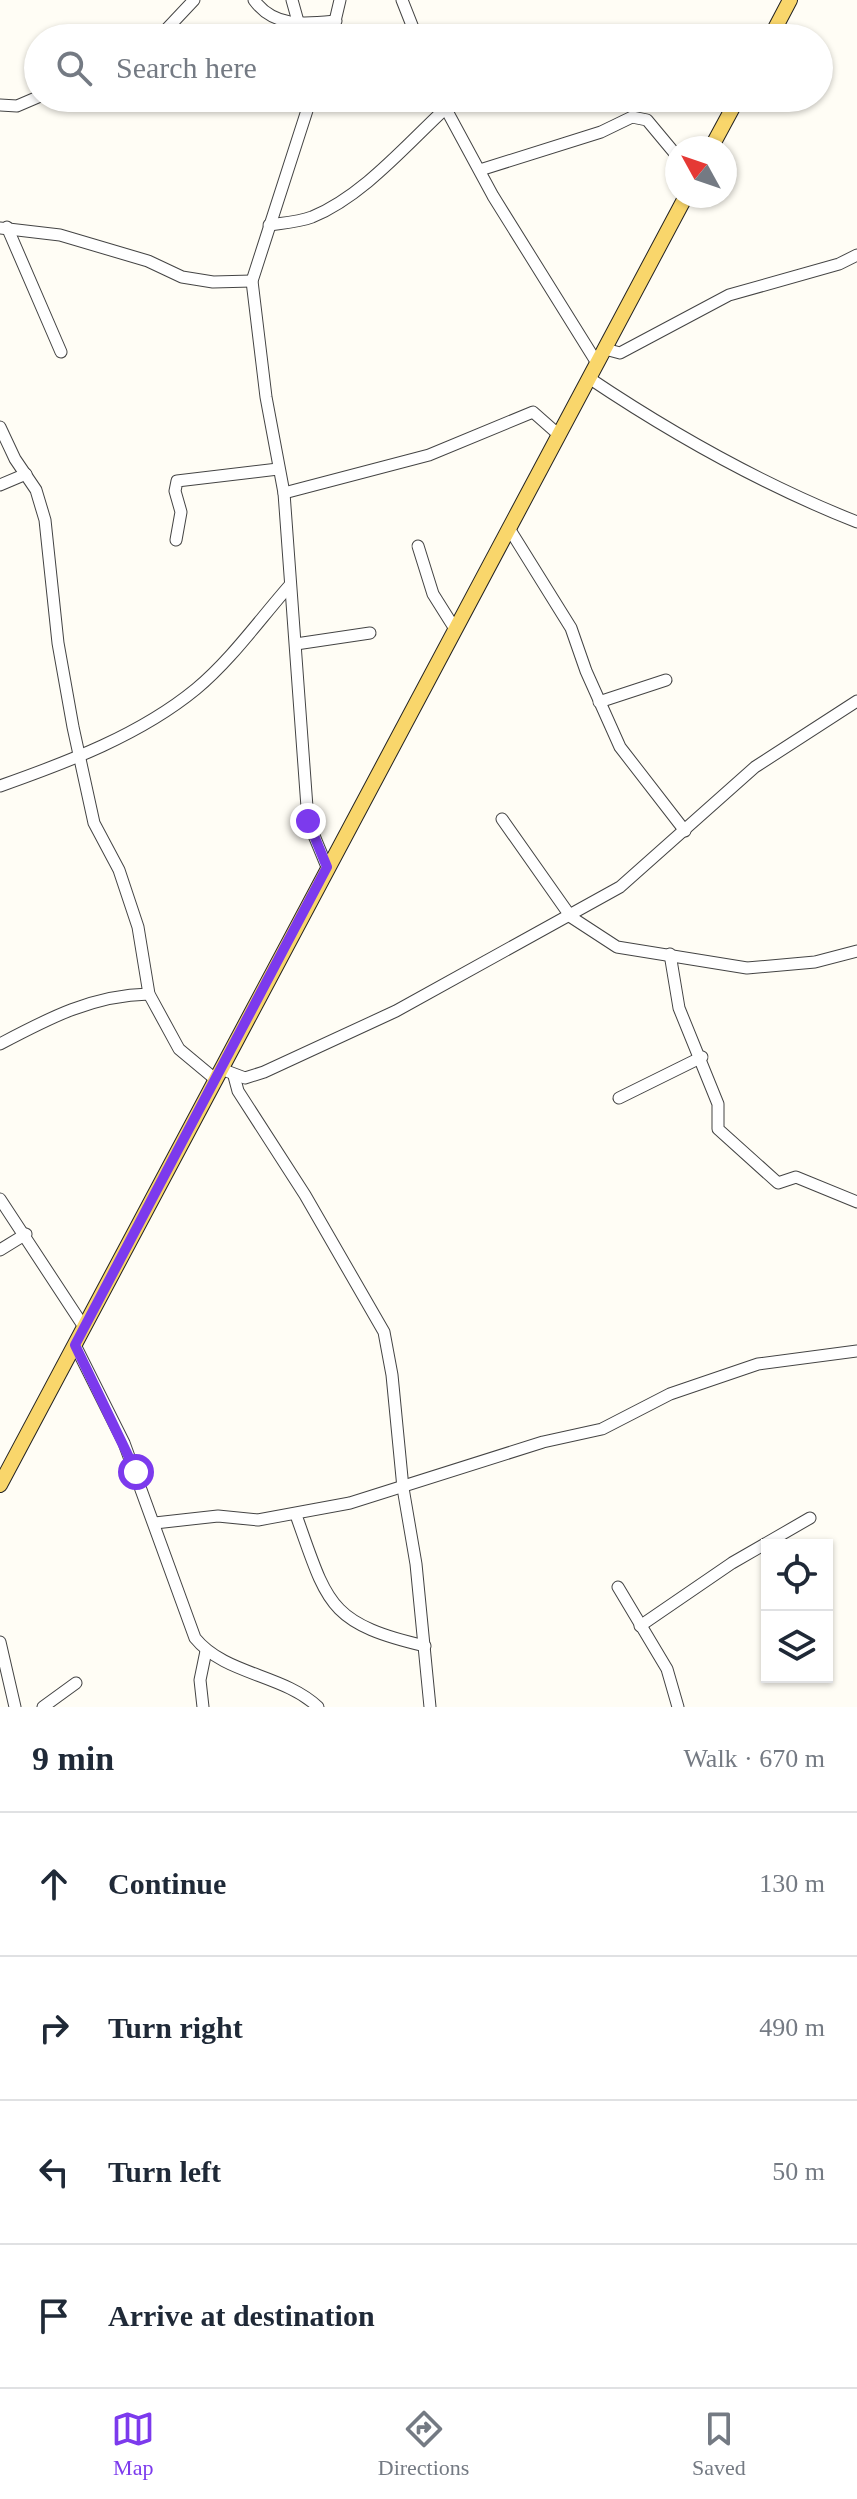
<!DOCTYPE html>
<html lang="en">
<head>
<meta charset="utf-8">
<style>
  body { margin:0; font-family:Georgia,serif; background:#f6f6f7; color:#1f2937 }
  .controls { position:absolute; right:24px; bottom:24px; display:grid; overflow:hidden; border-radius:0px; box-shadow:0 2px 6px #0004 }
  .controls button { width:72px; height:72px; display:grid; place-items:center; padding:0; border:0; border-bottom:2px solid #e0e1e3; background:#fff; color:#1f2937; font:40px sans-serif }
  .compass { position:absolute; left:665px; top:136px; width:72px; height:72px; border-radius:50%; background:#fff; box-shadow:0 2px 6px #0004; rotate:310deg }
  .stop { position:absolute; width:24px; height:24px; margin:-18px; border:6px solid #7c3aed; border-radius:50%; background:#fff }
  .stop.end { background:#7c3aed; border-color:#fff; box-shadow:0 2px 8px #0008 }
  .list { margin:0; padding:0; list-style:none }
  h2 { display:flex; justify-content:space-between; align-items:center; height:104px; margin:0; padding:0 32px; font-size:34px }
  h2 small { font-size:26px; font-weight:400; color:#747a83 }
  .list li { display:grid; grid-template-columns:52px 1fr auto; gap:24px; align-items:center; box-sizing:border-box; height:144px; padding:0 32px; border-top:2px solid #e0e1e3 }
  .list b { display:block; font-size:30px; white-space:nowrap }
  .list em { font-size:26px; font-style:normal; color:#747a83 }
  .icon { flex:none; width:44px; height:44px; fill:none; stroke:currentColor; stroke-width:2; stroke-linecap:round; stroke-linejoin:round }
  .map { position:relative; flex:none; width:857px; height:1707px; overflow:hidden }
  .search { position:absolute; background:#fff; box-shadow:0 2px 6px #0004; left:24px; right:24px; top:24px; height:88px; display:flex; align-items:center; gap:20px; box-sizing:border-box; padding:0 28px; border-radius:44px; color:#747a83; font-size:30px }
  .sheet { height:680px; background:#fff }
  nav { display:flex; justify-content:space-around; align-items:center; box-sizing:border-box; height:112px; border-top:2px solid #e0e1e3; background:#fff; font-size:22px; color:#747a83 }
  nav a { display:grid; justify-items:center; gap:4px }
  nav .on { color:#7c3aed }
  .map>svg:first-child { display:block }
</style>
</head>
<body>
<div class="map">
<svg width="857" height="1707" viewBox="0 0 857 1707">
  <rect width="100%" height="100%" fill="#fffdf5"/>
  <g fill="none" stroke-linecap="round" stroke-linejoin="round">
    <defs>
      <g id="minor">
        <path d="M254,0C274,28 305,24 336,21"/>
        <polyline points="292,0 299,25"/>
        <polyline points="402,0 417,38"/>
        <polyline points="135,38 139,33 162,34 194,0"/>
        <polyline points="331,38 340,0"/>
        <polyline points="311,98 252,281 266,397 284,493 308,821 327,867"/>
        <polyline points="440,98 493,196 597,363"/>
        <polyline points="0,105 17,106 38,97"/>
        <polyline points="480,170 601,132 632,117 647,120 677,156"/>
        <path d="M269,225C283,223 299,222 312,217C363,196 406,145 446,108"/>
        <polyline points="7,227 61,352"/>
        <polyline points="0,228 60,235 148,261 182,277 213,282 252,281"/>
        <polyline points="605,349 620,353 729,295 839,264 857,255"/>
        <path d="M589,378C674,435 761,484 857,522"/>
        <polyline points="0,427 15,459 36,490 45,520 58,643 73,727 94,823 119,870 138,927 149,994 179,1049 215,1079"/>
        <polyline points="0,485 26,474"/>
        <polyline points="284,493 429,455 533,412 559,435"/>
        <polyline points="510,530 571,628 586,671 620,747 685,831"/>
        <polyline points="176,540 181,512 175,491 177,481 278,469"/>
        <polyline points="418,546 433,594 455,629"/>
        <polyline points="296,644 370,633"/>
        <polyline points="599,702 666,680"/>
        <path d="M0,786C68,762 140,735 196,689C231,660 260,619 290,585"/>
        <polyline points="502,819 571,917 617,947 747,968 815,962 857,951"/>
        <polyline points="670,954 679,1008 718,1104 718,1129 778,1183 796,1177 857,1202"/>
        <path d="M0,1044C49,1018 93,995 149,994"/>
        <polyline points="221,1069 245,1078 264,1072 396,1011 620,887 755,767 857,701"/>
        <polyline points="234,1076 238,1091 305,1195 384,1332 392,1375 403,1488 416,1564 430,1707"/>
        <polyline points="619,1098 702,1057"/>
        <polyline points="0,1199 84,1327"/>
        <polyline points="0,1250 26,1234"/>
        <path d="M75,1345L124,1443L195,1638C225,1675 283,1674 318,1707"/>
        <path d="M296,1515C328,1605 328,1623 425,1646"/>
        <polyline points="155,1523 218,1516 258,1520 350,1503 543,1442 602,1429 670,1394 758,1364 857,1351"/>
        <polyline points="618,1587 667,1669 678,1707"/>
        <polyline points="640,1626 732,1563 810,1518"/>
        <polyline points="0,1642 15,1707"/>
        <polyline points="43,1707 76,1683"/>
        <polyline points="203,1707 200,1680 206,1651"/>
      </g>
      <g id="major">
        <polyline points="770,38 790,0"/>
        <polyline points="711,148 738,98"/>
        <polyline points="0,1485 686,196"/>
      </g>
    </defs>
    <!-- minor casing -->
    <use href="#minor" stroke="#444" stroke-width="13"/>
    <!-- major casing -->
    <use href="#major" stroke="#222" stroke-width="16"/>
    <!-- minor -->
    <use href="#minor" stroke="#fff" stroke-width="11"/>
    <!-- major -->
    <use href="#major" stroke="#f9d66b" stroke-width="14"/>
  </g>
  <g fill="none" stroke-linecap="round" stroke-linejoin="round">
    <!-- route -->
    <polyline stroke="#7c3aed" stroke-width="10" points="136,1472 75,1345 327,867 308,821"/>
  </g>
</svg>
<div class="controls">
<button><svg class="icon" aria-label="locate" viewBox="0 0 24 24"><circle cx="12" cy="12" r="6"/><path d="M12 2v4M12 18v4M2 12h4M18 12h4"/></svg></button>
<button><svg class="icon" aria-label="layers" viewBox="0 0 24 24"><path d="M12 4l9 5-9 5-9-5zM3 14l9 5 9-5"/></svg></button>
</div>
<svg class="compass" viewBox="-18 -18 36 36"><path d="M0-13l5 13h-10z" fill="#e53935"/><path d="M0 13l5-13h-10z" fill="#747a83"/></svg>
<div class="stop" style="left:136px;top:1472px"></div>
<div class="stop end" style="left:308px;top:821px"></div>
<div class="search"><svg class="icon" aria-label="search" viewBox="0 0 24 24"><circle cx="10" cy="10" r="6"/><path d="M15 15l6 6"/></svg>Search here</div>
</div>
<section class="sheet">
<h2>9 min<small>Walk · 670 m</small></h2>
<ul class="list">
<li><svg class="icon" aria-label="ahead" viewBox="0 0 24 24"><path d="M12 20V5M6 11l6-6 6 6"/></svg><div><b>Continue</b></div><em>130 m</em></li>
<li><svg class="icon" aria-label="right" viewBox="0 0 24 24"><path d="M7 20v-9h11M14 6l5 5-5 5"/></svg><div><b>Turn right</b></div><em>490 m</em></li>
<li><svg class="icon" aria-label="left" viewBox="0 0 24 24"><path d="M17 20v-9H6M10 6l-5 5 5 5"/></svg><div><b>Turn left</b></div><em>50 m</em></li>
<li><svg class="icon" aria-label="arrive" viewBox="0 0 24 24"><path d="M6 21V4h12l-3 4 3 4H6"/></svg><div><b>Arrive at destination</b></div></li>
</ul>
</section>
<nav>
<a class="on"><svg class="icon" aria-label="map" viewBox="0 0 24 24"><path d="M3 6l6-2 6 2 6-2v14l-6 2-6-2-6 2zM9 4v14M15 6v14"/></svg>Map</a>
<a><svg class="icon" aria-label="directions" viewBox="0 0 24 24"><path d="M12 3l9 9-9 9-9-9zM9 14v-3h6M13 9l2 2-2 2"/></svg>Directions</a>
<a><svg class="icon" aria-label="saved" viewBox="0 0 24 24"><path d="M7 4h10v16l-5-4-5 4z"/></svg>Saved</a>
</nav>
</body>
</html>
